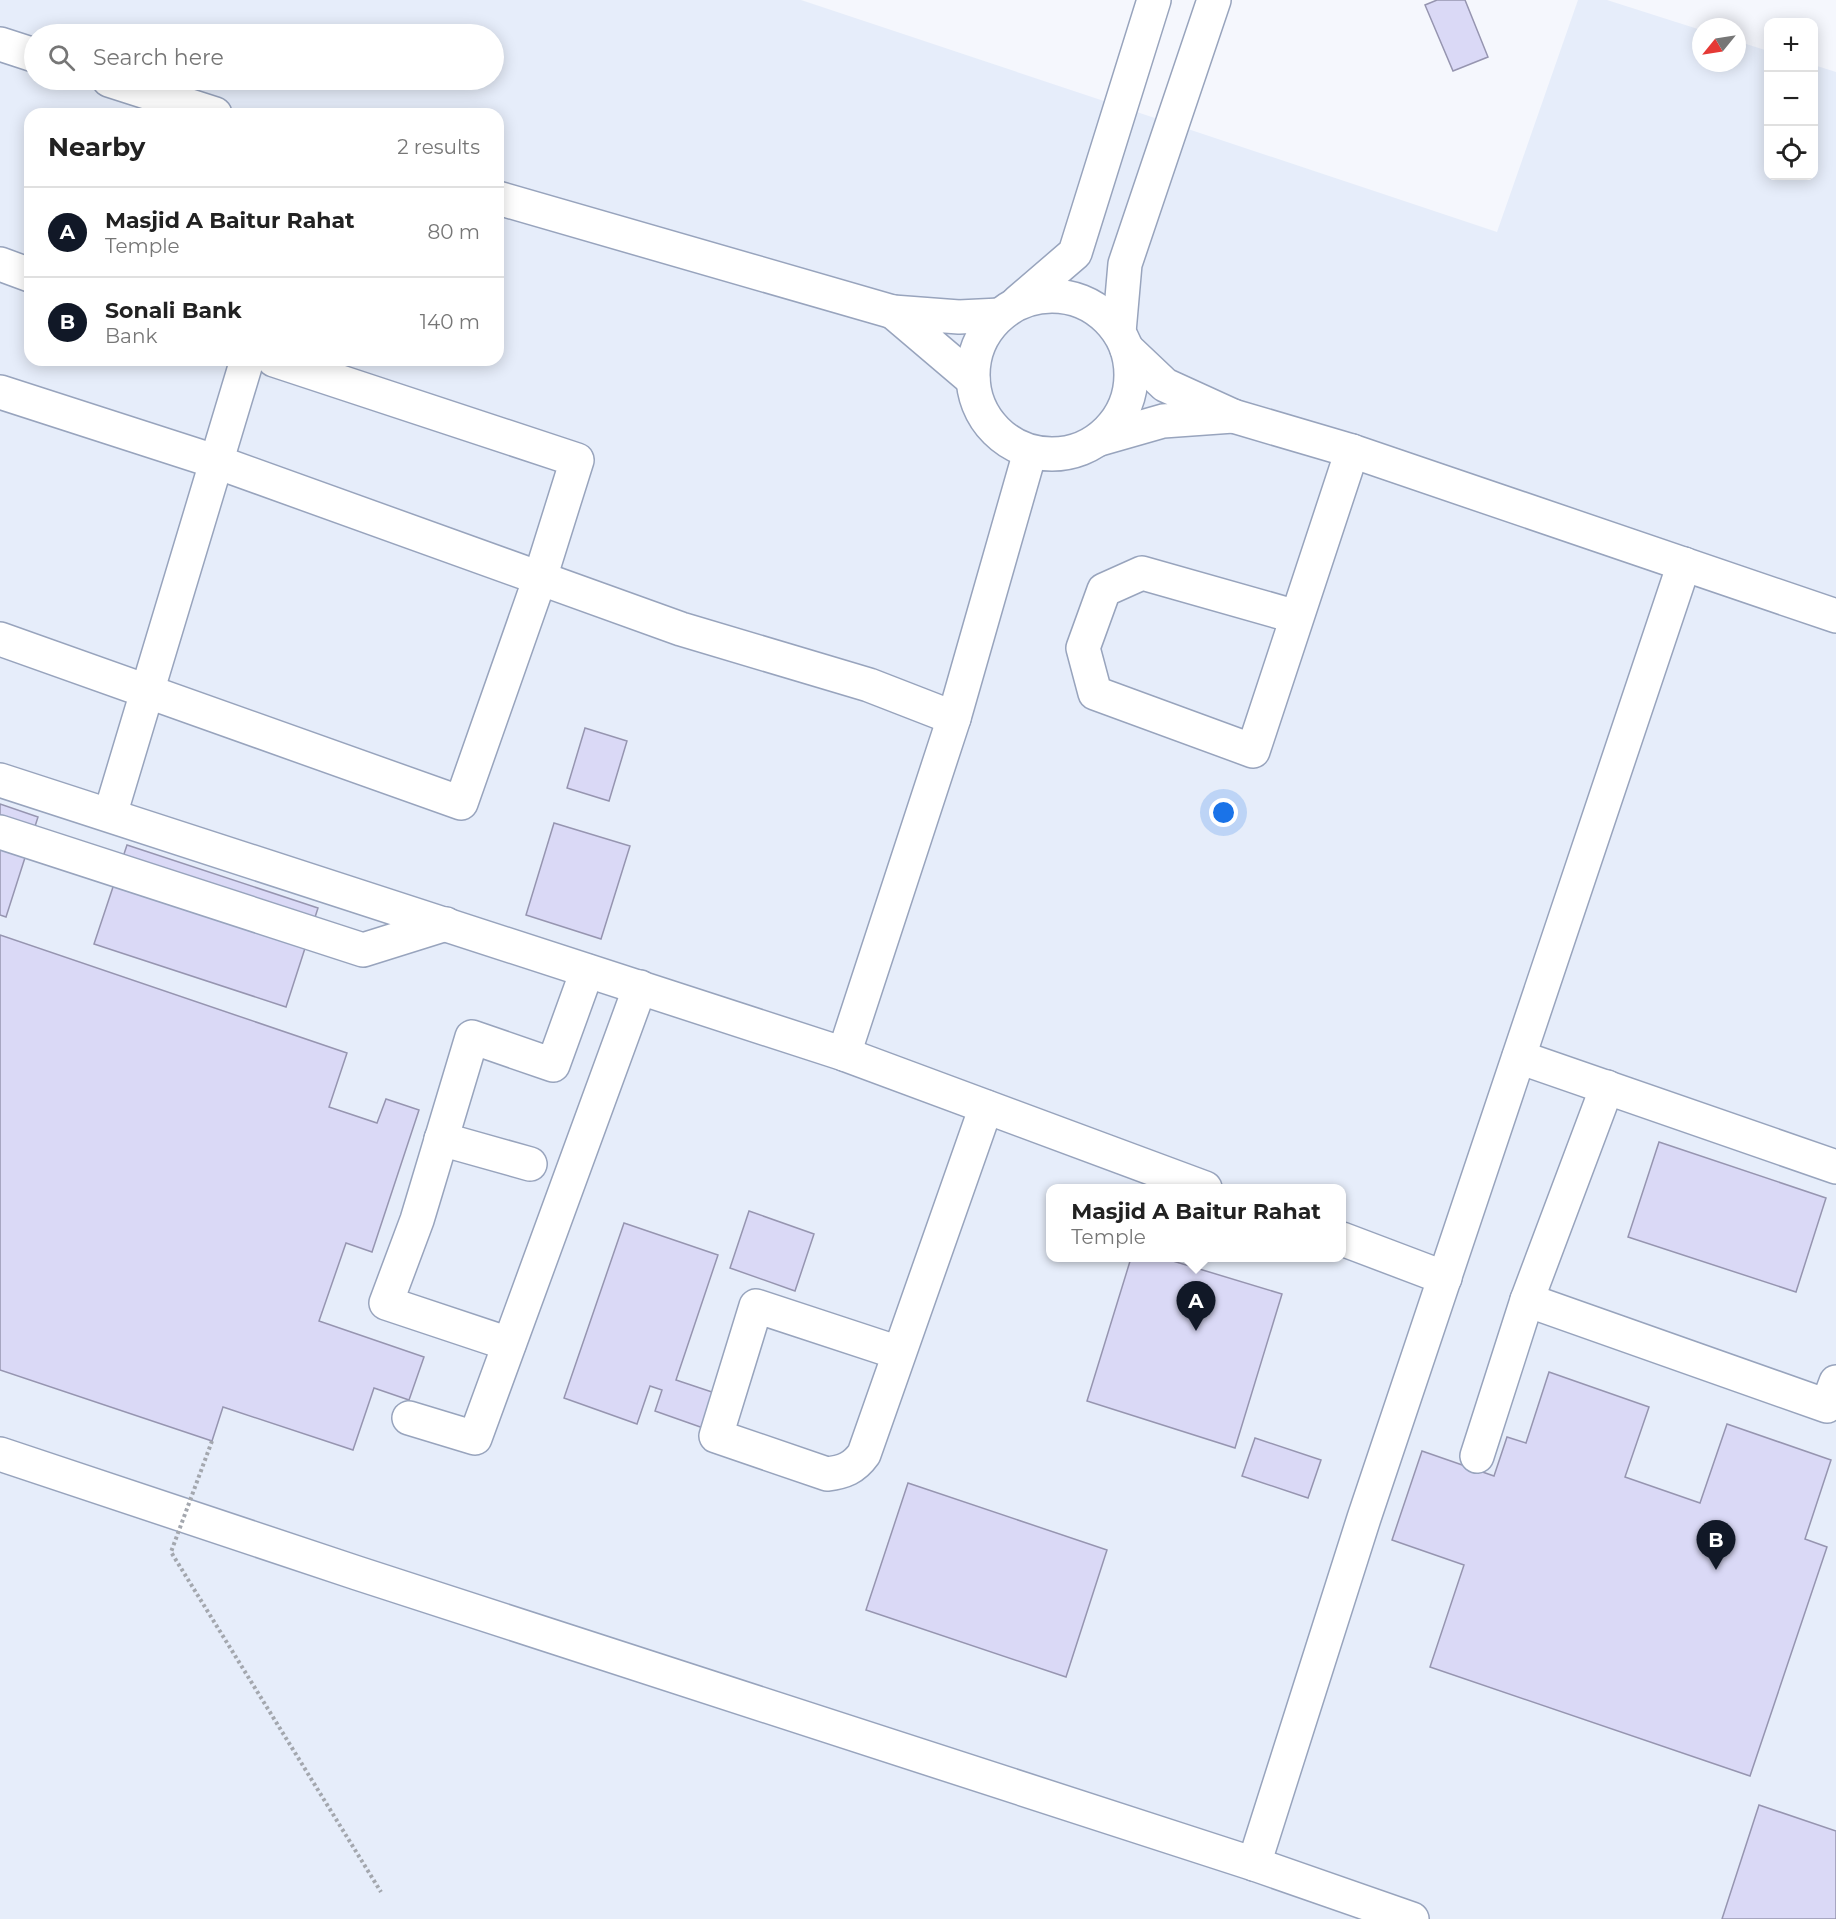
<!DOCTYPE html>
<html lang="en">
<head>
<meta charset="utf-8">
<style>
  body { margin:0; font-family:Montserrat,sans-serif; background:#f6f6f6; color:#222 }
  .controls { position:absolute; right:18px; top:18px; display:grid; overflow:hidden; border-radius:12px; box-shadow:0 3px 15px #0003 }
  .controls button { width:54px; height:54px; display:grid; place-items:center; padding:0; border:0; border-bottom:2px solid #e0e0e0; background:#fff; color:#222; font:30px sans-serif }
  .compass { position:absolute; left:1692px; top:18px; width:54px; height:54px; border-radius:50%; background:#fff; box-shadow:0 3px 15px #0003; rotate:240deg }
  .you { position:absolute; left:1224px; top:813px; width:21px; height:21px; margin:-15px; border:4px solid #fff; border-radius:50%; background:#1a73e8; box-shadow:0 0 0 9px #1a73e833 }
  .badge { display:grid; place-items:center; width:39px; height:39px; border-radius:50%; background:#111827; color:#fff; font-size:20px; font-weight:700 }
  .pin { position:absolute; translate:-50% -50px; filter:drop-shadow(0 2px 3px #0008) }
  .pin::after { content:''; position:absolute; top:32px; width:21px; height:18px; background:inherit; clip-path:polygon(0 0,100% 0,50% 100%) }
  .popup { position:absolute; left:1046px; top:1184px; width:300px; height:78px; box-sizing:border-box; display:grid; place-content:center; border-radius:12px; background:#fff; filter:drop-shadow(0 2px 4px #0005); font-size:20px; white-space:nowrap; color:#767676 }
  .popup b { font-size:22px; color:#222 }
  .popup::after { content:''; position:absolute; left:50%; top:100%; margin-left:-12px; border:12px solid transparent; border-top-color:#fff }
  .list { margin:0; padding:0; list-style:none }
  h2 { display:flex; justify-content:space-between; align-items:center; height:78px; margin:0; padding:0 24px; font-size:26px }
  h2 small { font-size:20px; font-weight:400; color:#767676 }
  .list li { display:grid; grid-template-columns:39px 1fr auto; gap:18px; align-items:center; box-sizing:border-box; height:90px; padding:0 24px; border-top:2px solid #e0e0e0 }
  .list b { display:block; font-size:22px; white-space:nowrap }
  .list p { margin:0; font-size:20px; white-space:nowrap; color:#767676 }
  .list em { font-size:20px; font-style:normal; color:#767676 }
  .icon { flex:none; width:33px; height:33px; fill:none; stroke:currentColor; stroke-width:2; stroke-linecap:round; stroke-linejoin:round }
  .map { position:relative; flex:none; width:1836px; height:1919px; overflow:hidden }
  .search { position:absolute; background:#fff; box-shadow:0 3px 15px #0003; left:24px; top:24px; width:480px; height:66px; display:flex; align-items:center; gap:15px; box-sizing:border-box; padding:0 21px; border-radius:33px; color:#767676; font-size:22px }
  .panel { position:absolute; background:#fff; box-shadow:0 3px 15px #0003; left:24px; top:108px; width:480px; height:258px; border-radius:18px }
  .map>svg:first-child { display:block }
</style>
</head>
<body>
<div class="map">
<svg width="1836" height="1919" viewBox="0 0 1836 1919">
  <rect width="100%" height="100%" fill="#f5f7fd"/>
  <!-- built -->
  <path fill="#e6edfa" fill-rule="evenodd" d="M0,0H801L1497,232L1578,0H1607L1701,30V63H1737V41L1768,51V176H1814V65L1836,72V1919H0ZM34,34H494V80H34ZM30,114H498V360H30ZM1050,1188H1342V1258H1050Z"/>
  <!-- building -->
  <g fill="#dad9f6" stroke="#9695b0" stroke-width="1.5">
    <polygon points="1437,0 1465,0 1488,57 1453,71 1425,5"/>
    <polygon points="585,728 627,741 609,801 567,788"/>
    <polygon points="0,804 38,817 6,917 0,915"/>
    <polygon points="554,823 630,846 601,939 526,915"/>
    <polygon points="127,845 318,908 286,1007 94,944"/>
    <polygon points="0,935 347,1053 329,1107 377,1123 386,1099 419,1110 372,1252 346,1243 319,1321 424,1357 409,1400 374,1388 353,1450 223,1407 212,1441 0,1370"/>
    <polygon points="1659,1142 1826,1198 1796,1292 1628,1237"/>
    <polygon points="749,1211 814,1234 795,1291 730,1268"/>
    <polygon points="624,1223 718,1255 676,1380 718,1394 706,1429 655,1411 662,1390 650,1386 637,1424 564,1398"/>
    <polygon points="1131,1258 1163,1258 1282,1294 1235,1448 1087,1401"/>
    <polygon points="1549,1372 1649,1407 1625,1477 1700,1503 1727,1424 1831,1460 1805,1539 1827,1547 1750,1776 1430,1667 1464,1565 1392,1540 1422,1451 1494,1476 1507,1437 1526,1443"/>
    <polygon points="1255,1438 1321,1460 1308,1498 1242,1476"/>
    <polygon points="908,1483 1107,1550 1066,1677 866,1610"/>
    <polygon points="1759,1805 1836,1831 1836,1919 1722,1919"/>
  </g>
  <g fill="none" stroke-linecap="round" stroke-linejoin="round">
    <defs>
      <g id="minor">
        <polyline points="0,44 34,55"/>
        <polyline points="109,80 215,114"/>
        <polyline points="498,198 893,312"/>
        <polyline points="0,264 30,275"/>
        <polyline points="973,380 893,312 959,317 1000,315"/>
        <polyline points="0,392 217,462 681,629 869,685 954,718"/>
        <polyline points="1233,416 1352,451 1836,616"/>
        <polyline points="1100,439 1163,421 1233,416 1165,385 1127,349"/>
        <polyline points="1297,617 1142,573 1104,590 1083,648 1095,693 1253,751 1352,451"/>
        <polyline points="0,639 461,803 540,578 577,460 274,360"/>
        <polyline points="0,780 844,1054 954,718 1030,452"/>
        <polyline points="110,815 247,360"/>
        <polyline points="0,832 363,950 446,924"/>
        <polyline points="844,1054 1205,1188"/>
        <polyline points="1519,1057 1836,1167"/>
        <polyline points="441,1139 530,1164"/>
        <polyline points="1342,1239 1445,1278"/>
        <polyline points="1527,1300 1827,1406 1836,1382"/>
        <polyline points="509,1344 386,1303 417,1220 472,1037 553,1065 587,971"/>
        <path d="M899,1353L756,1306L716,1436L827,1474C844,1472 854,1468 864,1454L986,1107"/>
        <polyline points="409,1418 475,1438 640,987"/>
        <polyline points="0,1454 357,1573 1254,1864 1412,1919"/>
        <polyline points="1477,1456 1527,1300 1607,1087"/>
        <polyline points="1254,1864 1364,1518 1684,564"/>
      </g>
      <g id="major">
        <circle cx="1052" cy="375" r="79"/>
        <polyline points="1018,302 1075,253 1154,0"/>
        <polyline points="1119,332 1125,264 1214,0"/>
      </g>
    </defs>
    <!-- minor casing -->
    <use href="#minor" stroke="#98a4bd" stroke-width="36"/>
    <!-- major casing -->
    <use href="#major" stroke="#98a4bd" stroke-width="36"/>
    <!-- minor -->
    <use href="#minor" stroke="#fff" stroke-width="33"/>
    <!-- major -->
    <use href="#major" stroke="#fff" stroke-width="33"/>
    <!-- path-bridge -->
    <polyline stroke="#a3a7ae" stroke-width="4" stroke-dasharray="3 3" stroke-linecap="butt" points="212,1441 171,1552 381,1892"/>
  </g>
</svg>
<div class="controls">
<button>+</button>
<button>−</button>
<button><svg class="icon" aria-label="locate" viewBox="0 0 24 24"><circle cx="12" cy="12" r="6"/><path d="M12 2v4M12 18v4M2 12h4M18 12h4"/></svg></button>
</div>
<svg class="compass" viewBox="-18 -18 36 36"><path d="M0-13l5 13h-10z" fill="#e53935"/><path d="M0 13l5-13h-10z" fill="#767676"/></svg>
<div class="you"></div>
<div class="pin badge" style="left:1196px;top:1331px">A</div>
<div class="popup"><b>Masjid A Baitur Rahat</b>Temple</div>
<div class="pin badge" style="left:1716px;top:1570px">B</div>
<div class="search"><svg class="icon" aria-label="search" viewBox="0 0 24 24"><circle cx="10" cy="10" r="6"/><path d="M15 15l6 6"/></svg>Search here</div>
<section class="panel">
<h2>Nearby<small>2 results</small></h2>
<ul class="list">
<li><span class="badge">A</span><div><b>Masjid A Baitur Rahat</b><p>Temple</p></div><em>80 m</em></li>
<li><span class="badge">B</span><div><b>Sonali Bank</b><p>Bank</p></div><em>140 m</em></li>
</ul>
</section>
</div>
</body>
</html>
